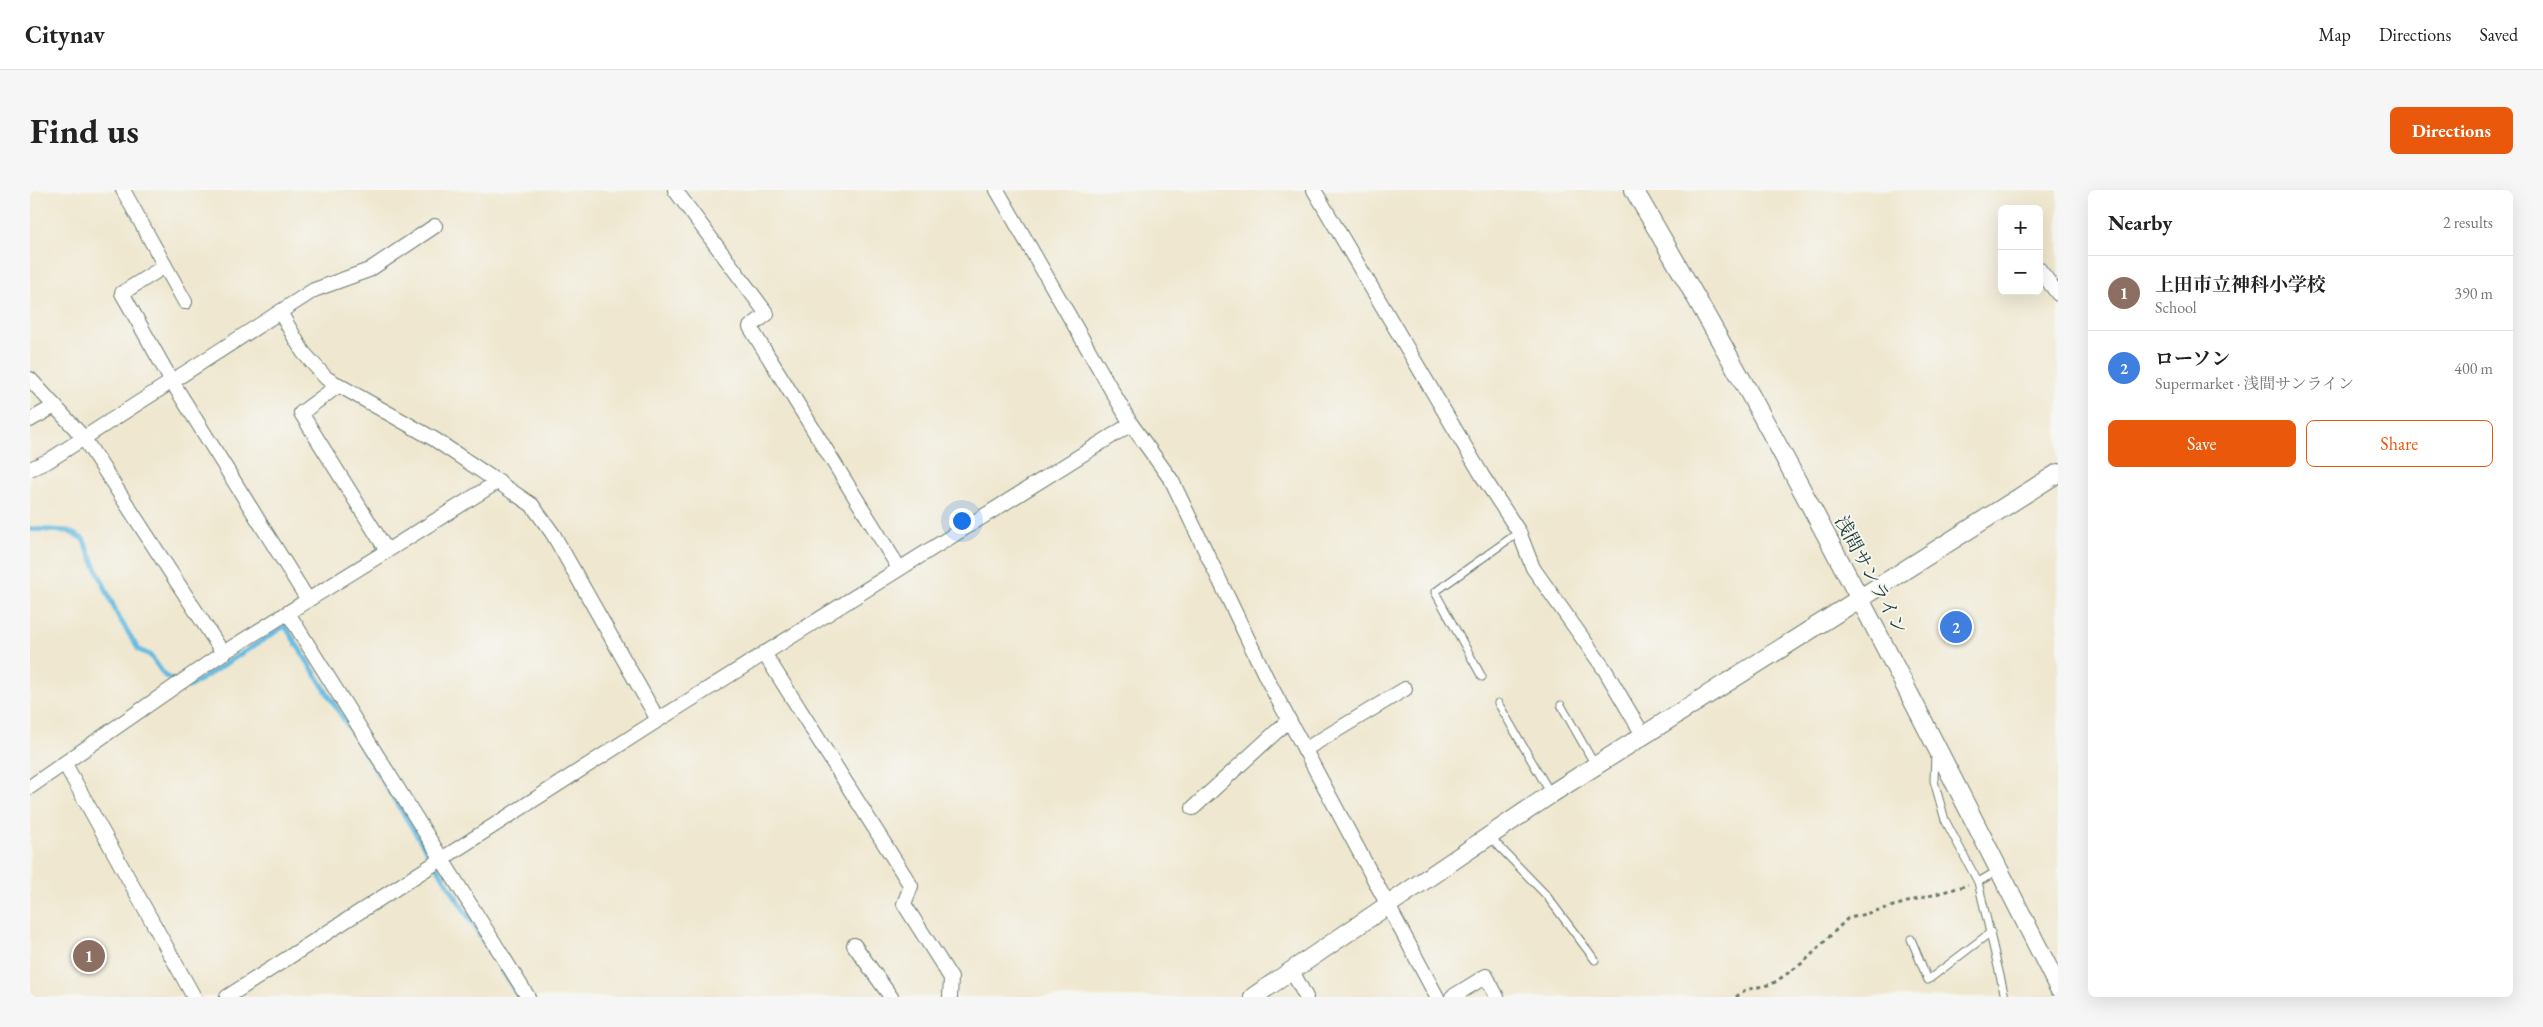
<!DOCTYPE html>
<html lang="en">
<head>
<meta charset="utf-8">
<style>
  body { margin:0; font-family:"EB Garamond","Noto Serif JP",serif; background:#f6f6f6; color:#222 }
  .controls { position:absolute; right:15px; top:15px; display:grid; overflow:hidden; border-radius:8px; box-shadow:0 5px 20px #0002 }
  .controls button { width:45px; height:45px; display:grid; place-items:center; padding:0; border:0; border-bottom:1px solid #e0e0e0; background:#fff; color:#222; font:25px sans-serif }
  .you { position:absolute; left:931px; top:330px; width:18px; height:18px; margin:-12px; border:4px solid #fff; border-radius:50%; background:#1a73e8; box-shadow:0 0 0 8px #1a73e833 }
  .badge { display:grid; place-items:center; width:32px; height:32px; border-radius:50%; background:#ea580c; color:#fff; font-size:16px; font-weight:700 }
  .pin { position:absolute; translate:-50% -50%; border:2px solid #fff; box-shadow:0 1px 5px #0006 }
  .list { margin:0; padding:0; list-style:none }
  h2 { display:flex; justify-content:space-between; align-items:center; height:65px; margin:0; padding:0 20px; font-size:21px }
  h2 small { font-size:16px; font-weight:400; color:#767676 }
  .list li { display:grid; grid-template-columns:32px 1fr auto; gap:15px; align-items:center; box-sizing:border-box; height:75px; padding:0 20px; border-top:1px solid #e0e0e0 }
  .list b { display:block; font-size:19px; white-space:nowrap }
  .list p { margin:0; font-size:16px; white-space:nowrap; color:#767676 }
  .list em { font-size:16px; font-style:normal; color:#767676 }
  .actions { display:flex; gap:10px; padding:15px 20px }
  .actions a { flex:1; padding:11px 0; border:1px solid #ea580c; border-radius:8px; text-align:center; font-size:18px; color:#ea580c }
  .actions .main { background:#ea580c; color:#fff }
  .map { position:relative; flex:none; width:2028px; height:807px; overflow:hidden; border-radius:8px }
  header { display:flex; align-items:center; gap:30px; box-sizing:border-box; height:70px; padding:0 25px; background:#fff; border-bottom:1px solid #e0e0e0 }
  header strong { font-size:24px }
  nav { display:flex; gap:28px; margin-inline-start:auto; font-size:18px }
  .intro { display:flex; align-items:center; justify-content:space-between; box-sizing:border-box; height:120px; padding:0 30px }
  h1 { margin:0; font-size:35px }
  .button { padding:12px 22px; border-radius:8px; background:#ea580c; color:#fff; font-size:18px; font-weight:700 }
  main { display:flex; gap:30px; padding:0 30px }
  aside { flex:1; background:#fff; border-radius:8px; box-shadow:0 5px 20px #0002 }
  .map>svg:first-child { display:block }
</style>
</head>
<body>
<header>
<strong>Citynav</strong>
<nav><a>Map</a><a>Directions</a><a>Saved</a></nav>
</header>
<div class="intro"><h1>Find us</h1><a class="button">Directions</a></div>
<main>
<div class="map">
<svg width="2028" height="807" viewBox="0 0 2028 807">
  <rect width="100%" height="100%" fill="#f6f6f2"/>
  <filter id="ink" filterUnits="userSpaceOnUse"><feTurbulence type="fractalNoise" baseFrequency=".02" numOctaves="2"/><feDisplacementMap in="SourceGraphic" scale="10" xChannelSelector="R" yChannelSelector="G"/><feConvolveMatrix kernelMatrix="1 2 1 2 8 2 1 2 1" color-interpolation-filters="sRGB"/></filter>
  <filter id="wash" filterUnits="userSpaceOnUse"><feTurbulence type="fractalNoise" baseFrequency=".0096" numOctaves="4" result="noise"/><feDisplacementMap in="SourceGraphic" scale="20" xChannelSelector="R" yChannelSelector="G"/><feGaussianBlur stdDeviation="1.12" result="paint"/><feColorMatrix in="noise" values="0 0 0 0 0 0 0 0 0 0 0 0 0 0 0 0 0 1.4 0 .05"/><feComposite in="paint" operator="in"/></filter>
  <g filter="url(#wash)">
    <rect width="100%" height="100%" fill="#efe7cf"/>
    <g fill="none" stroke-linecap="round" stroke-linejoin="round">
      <!-- stream -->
      <g stroke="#66bbe2" stroke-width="5">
        <polyline points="0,339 38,341 53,349 88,426 109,460 120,465 135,486 143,490"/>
        <polyline points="159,497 255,436 489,807"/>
      </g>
    </g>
  </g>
  <g filter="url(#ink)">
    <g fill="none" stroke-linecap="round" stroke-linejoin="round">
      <defs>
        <g id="service">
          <polyline points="1452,487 1405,402 1489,342"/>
          <polyline points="1468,513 1521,604"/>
          <polyline points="1531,515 1565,575"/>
          <polyline points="1905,565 1904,591 1915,630 1948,692 1975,807"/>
          <polyline points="1460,647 1516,705 1565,770"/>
          <polyline points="1948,692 1969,680"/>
          <polyline points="1881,749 1898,790 1961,742"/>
        </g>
        <g id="minor">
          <polyline points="93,0 155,112"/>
          <polyline points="645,0 737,124 720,137 869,378"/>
          <polyline points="967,0 1101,234 1142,291 1237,489 1407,807"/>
          <polyline points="1284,0 1453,287 1489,342 1503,378 1575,480 1613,545"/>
          <polyline points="135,76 92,103 141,190 278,410"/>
          <polyline points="2009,79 2028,104"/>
          <polyline points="250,122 273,162 296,188 404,249 502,315 523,344 628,530"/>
          <polyline points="0,189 53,247 193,463"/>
          <polyline points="309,195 271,223 357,361"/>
          <polyline points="0,230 25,216"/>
          <polyline points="0,279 18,271 284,100 339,80 405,36"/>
          <polyline points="258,423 498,807"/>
          <polyline points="734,463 881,696 874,714 921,788 920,807"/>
          <polyline points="1274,560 1375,499"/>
          <polyline points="35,574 164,807"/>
          <polyline points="0,597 193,463 469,291"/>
          <polyline points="1163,618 1259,530"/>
          <polyline points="824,755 861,807"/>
          <polyline points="1262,781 1276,807"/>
          <polyline points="197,807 628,530 1101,234"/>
          <polyline points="1422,807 1456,786 1467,807"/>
        </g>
        <g id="tertiary">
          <path d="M1604,0C1756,259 1893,528 2028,797"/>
          <polyline points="1223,807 1521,604 2028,283"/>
        </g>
      </defs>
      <!-- service casing -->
      <use href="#service" stroke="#68786a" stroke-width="9"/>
      <!-- minor casing -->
      <use href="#minor" stroke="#68786a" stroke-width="16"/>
      <!-- tertiary casing -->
      <use href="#tertiary" stroke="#68786a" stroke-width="20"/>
      <!-- path -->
      <polyline stroke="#68786a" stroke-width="3" stroke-dasharray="4 4" stroke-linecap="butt" points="1706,807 1715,800 1742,794 1774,772 1817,729 1938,695"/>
      <!-- service -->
      <use href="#service" stroke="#fff" stroke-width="7"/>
      <!-- minor -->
      <use href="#minor" stroke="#fff" stroke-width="14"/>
      <!-- tertiary -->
      <use href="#tertiary" stroke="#fff" stroke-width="18"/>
    </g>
  </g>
  <g text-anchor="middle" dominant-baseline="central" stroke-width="4" stroke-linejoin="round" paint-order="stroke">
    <!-- street labels -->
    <g font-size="19" fill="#1f3d34" stroke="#f6f6f2">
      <text transform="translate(1841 385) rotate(62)">浅間サンライン</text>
    </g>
  </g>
</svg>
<div class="controls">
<button>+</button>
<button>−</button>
</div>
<div class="you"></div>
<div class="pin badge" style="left:59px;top:766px;background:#8d6e63">1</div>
<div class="pin badge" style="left:1926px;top:437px;background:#3f7fe0">2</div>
</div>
<aside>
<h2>Nearby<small>2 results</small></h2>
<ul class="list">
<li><span class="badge" style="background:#8d6e63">1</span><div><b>上田市立神科小学校</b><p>School</p></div><em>390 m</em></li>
<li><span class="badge" style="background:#3f7fe0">2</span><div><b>ローソン</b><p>Supermarket · 浅間サンライン</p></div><em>400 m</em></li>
</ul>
<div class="actions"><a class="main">Save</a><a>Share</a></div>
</aside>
</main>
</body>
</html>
